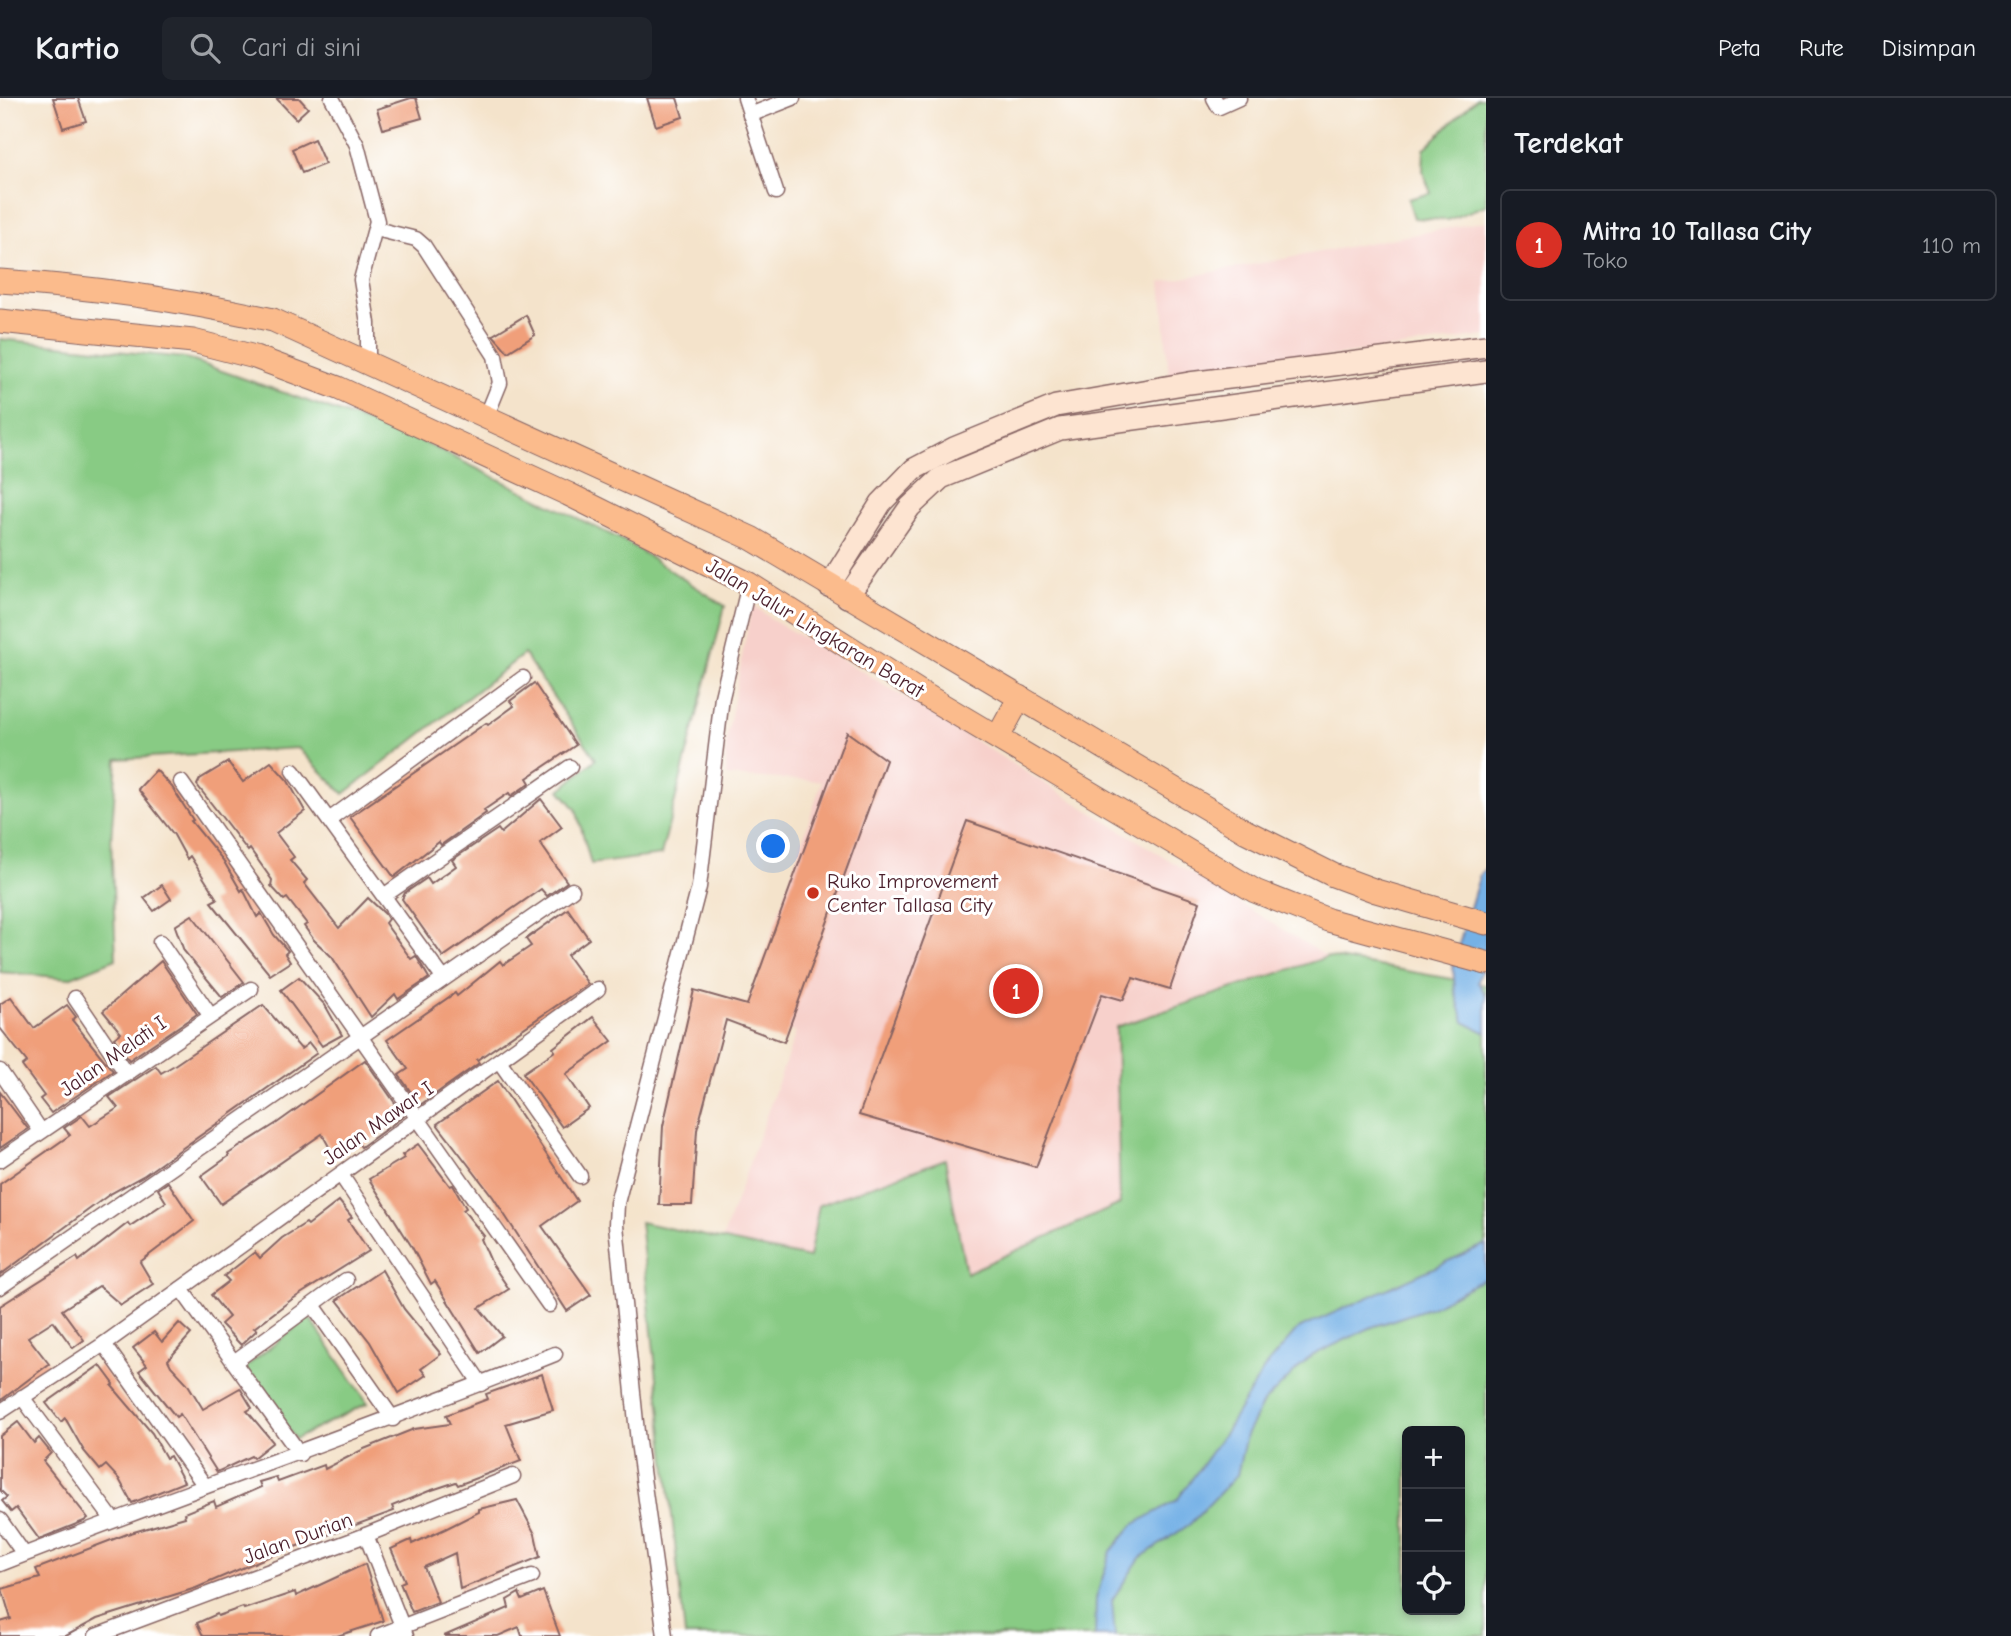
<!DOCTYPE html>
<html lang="id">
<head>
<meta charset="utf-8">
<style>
  body { margin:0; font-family:"Comic Neue",sans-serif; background:#20242c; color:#f1f3f6 }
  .controls { position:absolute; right:21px; bottom:21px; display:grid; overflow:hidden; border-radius:10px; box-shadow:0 4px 10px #0003 }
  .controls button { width:63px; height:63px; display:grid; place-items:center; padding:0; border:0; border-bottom:2px solid #363941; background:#171b24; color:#f1f3f6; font:35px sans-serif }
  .you { position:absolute; left:774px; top:749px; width:24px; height:24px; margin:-18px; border:5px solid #fff; border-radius:50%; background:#1a73e8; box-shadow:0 0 0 10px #1a73e833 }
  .badge { display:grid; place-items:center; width:46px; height:46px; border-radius:50%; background:#d93025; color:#fff; font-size:23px; font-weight:700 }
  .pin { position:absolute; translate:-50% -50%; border:4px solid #fff; box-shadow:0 2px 7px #0006 }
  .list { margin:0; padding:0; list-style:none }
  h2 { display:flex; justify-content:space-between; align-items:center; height:91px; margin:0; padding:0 28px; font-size:30px }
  h2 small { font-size:23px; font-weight:400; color:#9ea1a6 }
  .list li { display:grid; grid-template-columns:46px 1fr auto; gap:21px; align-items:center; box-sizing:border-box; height:112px; margin:0 14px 14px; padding:0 14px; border:2px solid #363941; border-radius:10px }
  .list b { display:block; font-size:26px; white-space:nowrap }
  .list p { margin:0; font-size:23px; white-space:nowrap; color:#9ea1a6 }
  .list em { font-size:23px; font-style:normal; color:#9ea1a6 }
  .icon { flex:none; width:38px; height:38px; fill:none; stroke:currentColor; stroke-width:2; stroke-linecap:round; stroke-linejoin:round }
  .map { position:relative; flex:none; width:1486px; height:1538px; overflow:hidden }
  header { display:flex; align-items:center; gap:42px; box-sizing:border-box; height:98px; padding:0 35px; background:#171b24; border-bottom:2px solid #363941 }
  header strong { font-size:33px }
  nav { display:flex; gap:38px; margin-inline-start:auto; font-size:24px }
  .search { width:490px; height:63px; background:#20242c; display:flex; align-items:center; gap:18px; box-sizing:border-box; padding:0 24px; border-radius:10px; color:#9ea1a6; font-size:26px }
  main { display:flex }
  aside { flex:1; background:#171b24 }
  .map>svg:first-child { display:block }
</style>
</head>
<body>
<header>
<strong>Kartio</strong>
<div class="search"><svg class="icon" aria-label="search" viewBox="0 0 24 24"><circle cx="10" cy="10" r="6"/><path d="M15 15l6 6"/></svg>Cari di sini</div>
<nav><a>Peta</a><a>Rute</a><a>Disimpan</a></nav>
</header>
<main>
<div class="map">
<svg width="1486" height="1538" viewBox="0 0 1486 1538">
  <rect width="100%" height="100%" fill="#fff"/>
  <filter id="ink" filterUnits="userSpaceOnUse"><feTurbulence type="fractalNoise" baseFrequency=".0143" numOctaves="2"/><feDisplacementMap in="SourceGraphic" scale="14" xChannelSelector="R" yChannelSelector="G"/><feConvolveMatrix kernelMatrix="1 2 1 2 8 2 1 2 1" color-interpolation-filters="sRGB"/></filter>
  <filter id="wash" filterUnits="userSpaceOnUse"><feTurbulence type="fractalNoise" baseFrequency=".00686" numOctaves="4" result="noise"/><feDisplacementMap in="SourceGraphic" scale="28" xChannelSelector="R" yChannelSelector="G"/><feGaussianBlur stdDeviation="1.57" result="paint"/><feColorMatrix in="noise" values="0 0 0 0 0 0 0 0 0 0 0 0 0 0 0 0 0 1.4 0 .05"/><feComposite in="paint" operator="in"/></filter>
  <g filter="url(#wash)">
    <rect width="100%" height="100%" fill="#f4e3cb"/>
    <!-- built -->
    <g fill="#f7d0cb">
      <polygon points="1486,123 1486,238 1169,279 1161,184"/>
      <polygon points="752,506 774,523 865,575 1327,859 1117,929 1120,1106 966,1175 945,1062 809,1160 722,1142 796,934 743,923 822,683 726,678 726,644"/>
    </g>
    <!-- green -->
    <g fill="#88cb84" stroke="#697558" stroke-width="2" fill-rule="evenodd">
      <polygon points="1477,0 1486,0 1486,107 1448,122 1414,120 1408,101 1431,95 1423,74 1424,51"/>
      <polygon points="0,241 185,260 421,343 628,445 725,508 661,757 591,766 576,711 560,692 596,661 524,556 344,696 298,650 117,661 111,742 116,861 69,880 0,874"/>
      <path d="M1327,859L1486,887V1538H685L640,1124L809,1160L819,1107L945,1061L966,1175L1120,1106L1116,929ZM1407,1333H1460V1512H1407Z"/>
      <polygon points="309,1219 368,1305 295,1341 244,1270"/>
    </g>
    <!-- water -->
    <g fill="#74b1e6" stroke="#5f6888" stroke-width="2">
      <polygon points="1486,770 1486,856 1478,884 1486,898 1486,935 1464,924 1455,893 1453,867 1480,776"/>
      <polygon points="1486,1146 1486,1180 1432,1209 1372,1229 1311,1258 1263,1305 1246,1337 1237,1377 1190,1426 1140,1460 1112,1502 1115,1538 1095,1538 1096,1500 1111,1453 1133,1427 1177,1402 1226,1333 1266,1268 1298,1231"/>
    </g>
    <g id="blocks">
      <!-- building -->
      <g fill="#f09f7a">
        <polygon points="53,0 78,0 86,23 63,30"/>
        <polygon points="276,0 299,0 308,10 296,21"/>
        <polygon points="411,0 416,0 422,20 383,31 377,11"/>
        <polygon points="647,0 677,0 683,19 656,28"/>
        <polygon points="314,41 325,66 302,75 292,51"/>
        <polygon points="526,217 535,237 508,254 493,237"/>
        <polygon points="534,585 576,647 527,680 530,685 511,698 509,695 484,712 486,715 441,747 439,744 394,779 350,719 486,625 488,627 514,608 510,603"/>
        <polygon points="847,634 886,662 784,944 726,922 697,1032 692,1107 659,1107 663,1028 694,892 747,907"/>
        <polygon points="228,664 243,684 271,664 288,683 305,713 276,735 294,759 290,762 307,782 304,785 339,830 368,800 385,816 388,821 385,825 411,861 416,858 429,880 398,901 395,896 371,919 332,859 314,842 304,828 307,826 287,800 284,802 271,788 272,782 250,751 248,753 197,687 200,681"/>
        <polygon points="156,672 172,689 193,722 191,723 223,762 241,793 243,791 257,819 261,815 274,837 288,853 285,856 290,864 270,877 211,804 217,801 190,758 187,761 174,737 138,691"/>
        <polygon points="541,701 562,729 540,745 567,784 547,798 541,791 443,859 402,801 405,795 427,780 431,786 456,768 452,762 498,731 501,735"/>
        <polygon points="967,723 1200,804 1170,891 1133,880 1123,902 1102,896 1036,1069 859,1017"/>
        <polygon points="162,787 171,801 154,813 144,800"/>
        <polygon points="568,811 589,841 567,857 588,886 477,962 479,965 420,1007 399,977 408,971 387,942 455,895 457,898 500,863 503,867 531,848 526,841"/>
        <polygon points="192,817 244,884 222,899 184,853 175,828"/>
        <polygon points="161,863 197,916 129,962 114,940 121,935 103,913"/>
        <polygon points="299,879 325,907 342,937 322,948 281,892"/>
        <polygon points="11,899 34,930 67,907 76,919 72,922 113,973 51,1015 40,1001 44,998 22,968 27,964 0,930 0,906"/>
        <polygon points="263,907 301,951 309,945 317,955 143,1078 110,1096 0,1177 0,1086 70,1037 64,1030 82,1018 90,1028 118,1010 109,999 156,968 161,975 173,968"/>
        <polygon points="593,919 612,943 566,976 589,1010 562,1029 523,975 555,953 553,950"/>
        <polygon points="365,962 404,1018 361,1049 355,1041 332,1054 322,1036 221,1106 201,1078 229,1058 228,1056 277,1025"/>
        <polygon points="498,983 577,1103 542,1128 591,1197 567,1213 493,1099 437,1026"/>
        <polygon points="0,994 28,1031 0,1050"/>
        <polygon points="418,1046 450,1088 453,1087 466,1110 463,1112 484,1138 481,1141 492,1166 509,1191 479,1210 502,1238 480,1255 435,1183 431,1186 412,1149 369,1081 404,1060 402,1057"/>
        <polygon points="168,1084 194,1123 140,1164 153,1186 121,1207 99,1188 62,1212 84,1242 73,1250 53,1223 28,1239 49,1266 0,1303 0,1208 77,1159 79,1163 128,1125 130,1128 166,1104 158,1091"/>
        <polygon points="339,1103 352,1119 348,1122 369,1153 291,1202 254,1230 257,1232 241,1247 221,1226 229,1219 211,1197 229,1183 224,1178 255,1154 260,1160 282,1140 306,1125 308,1127"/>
        <polygon points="382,1172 404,1211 441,1256 421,1271 426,1277 399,1295 370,1244 337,1202"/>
        <polygon points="179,1225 191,1236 168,1262 171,1268 187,1285 203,1311 240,1290 252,1310 247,1313 273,1344 253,1360 251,1358 217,1374 180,1316 176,1319 139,1273 147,1267 133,1250 154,1234 162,1244"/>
        <polygon points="100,1267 114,1286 112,1288 152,1335 166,1360 170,1358 184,1384 132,1405 119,1381 106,1367 100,1372 84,1353 65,1320 61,1324 46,1305"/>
        <polygon points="542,1276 553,1312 506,1326 521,1363 458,1387 456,1384 429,1393 392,1408 394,1413 270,1458 196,1490 97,1521 66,1538 0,1538 0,1524 11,1521 2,1491 40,1480 36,1471 127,1436 185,1419 184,1415 214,1403 216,1409 261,1389 259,1384 276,1379 278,1384 324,1367 325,1371 364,1351 414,1331 450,1326 446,1317 488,1301 486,1296"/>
        <polygon points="18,1324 34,1345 39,1340 51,1355 43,1363 88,1420 84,1423 39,1441 16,1410 11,1414 2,1403 7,1399 0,1392 0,1338"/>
        <polygon points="517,1402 535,1436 540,1459 460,1491 455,1455 424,1469 438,1504 412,1514 400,1485 405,1483 391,1451 411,1442 412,1446 445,1431 479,1414 479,1411"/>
        <polygon points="365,1466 383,1523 365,1529 337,1538 203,1538 197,1525 217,1516 218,1518 243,1509 244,1511 295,1494 296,1498"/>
        <polygon points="543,1493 560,1538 522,1538 519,1529 498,1538 444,1538 509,1510 507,1502 519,1495 522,1502"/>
      </g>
    </g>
  </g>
  <g filter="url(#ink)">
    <use href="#blocks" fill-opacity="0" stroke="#866463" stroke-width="2"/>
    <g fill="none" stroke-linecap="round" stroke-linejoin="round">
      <defs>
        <g id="minor">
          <polyline points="332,0 357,47 377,123 361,182 368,225 368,264"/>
          <polyline points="745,0 776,94"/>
          <polyline points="1214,0 1219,9 1239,0"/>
          <polyline points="750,17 793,0"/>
          <polyline points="376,131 416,141 424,148 495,258 500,285 487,317"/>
          <polyline points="293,673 443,880"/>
          <polyline points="181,684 549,1207"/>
          <polyline points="329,722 523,580"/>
          <polyline points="385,797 570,669"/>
          <polyline points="160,844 210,917"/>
          <polyline points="75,900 126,975"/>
          <polyline points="500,964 580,1078"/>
          <polyline points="0,973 41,1033"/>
          <polyline points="0,1062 251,891"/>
          <polyline points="341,1077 481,1286"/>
          <polyline points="0,1189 572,792"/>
          <polyline points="181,1191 300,1356"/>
          <polyline points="313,1207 393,1321"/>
          <polyline points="104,1246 205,1388"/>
          <polyline points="234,1264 346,1182"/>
          <polyline points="22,1299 113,1422"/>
          <polyline points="0,1314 104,1246 598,891"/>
          <polyline points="0,1422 24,1456"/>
          <polyline points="366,1437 406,1538"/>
          <path d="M0,1466C184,1394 371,1330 555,1256"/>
          <polyline points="96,1538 366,1437 513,1378"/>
          <polyline points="378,1538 532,1478"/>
          <polyline points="665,1538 638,1344 616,1127 617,1105 699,789 722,599 749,486"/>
        </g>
        <g id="secondary">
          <polyline points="829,488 881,405 914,371 954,350 1056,308 1189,285 1486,248"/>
          <polyline points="847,499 910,409 941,380 1060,331 1486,273"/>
        </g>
        <g id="primary">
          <path d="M0,183C92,189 182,202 273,222L751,440L1245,733L1333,777L1376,793L1486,825"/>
          <polyline points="0,223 193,243 255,259 338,290 568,396 749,486 920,594 1255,793 1328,822 1486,865"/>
          <polyline points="998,639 1020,599"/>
        </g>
      </defs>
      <!-- minor casing -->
      <use href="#minor" stroke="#866463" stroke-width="17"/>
      <!-- secondary casing -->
      <use href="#secondary" stroke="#866463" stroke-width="24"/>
      <!-- primary casing -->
      <use href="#primary" stroke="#866463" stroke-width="25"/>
      <!-- minor -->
      <use href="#minor" stroke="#fff" stroke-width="14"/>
      <!-- secondary -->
      <use href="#secondary" stroke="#fde4d1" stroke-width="21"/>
      <!-- primary -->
      <use href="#primary" stroke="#fbbb8c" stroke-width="23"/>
    </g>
  </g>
  <!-- markers -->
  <circle fill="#c8321e" stroke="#fff" stroke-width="2.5" cx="813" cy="795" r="7"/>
  <g text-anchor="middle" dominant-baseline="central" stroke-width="6" stroke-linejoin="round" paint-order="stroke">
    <!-- street labels -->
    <g font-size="21" fill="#4a1f2b" stroke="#fff">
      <text transform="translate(815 530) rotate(31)">Jalan Jalur Lingkaran Barat</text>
      <text transform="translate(113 958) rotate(-35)">Jalan Melati I</text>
      <text transform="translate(378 1025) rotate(-35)">Jalan Mawar I</text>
      <text transform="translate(298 1440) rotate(-20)">Jalan Durian</text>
    </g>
    <!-- poi labels -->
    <g font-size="21" fill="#4a1f2b" stroke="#fff" text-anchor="start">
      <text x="827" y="783">Ruko Improvement<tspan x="827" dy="24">Center Tallasa City</tspan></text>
    </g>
  </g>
</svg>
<div class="controls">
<button>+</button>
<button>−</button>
<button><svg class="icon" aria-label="locate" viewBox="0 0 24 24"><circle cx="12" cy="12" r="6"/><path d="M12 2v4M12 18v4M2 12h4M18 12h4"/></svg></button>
</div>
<div class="you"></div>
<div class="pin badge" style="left:1016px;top:893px">1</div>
</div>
<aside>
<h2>Terdekat<small></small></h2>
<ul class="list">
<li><span class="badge">1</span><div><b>Mitra 10 Tallasa City</b><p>Toko</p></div><em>110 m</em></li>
</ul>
</aside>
</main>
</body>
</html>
